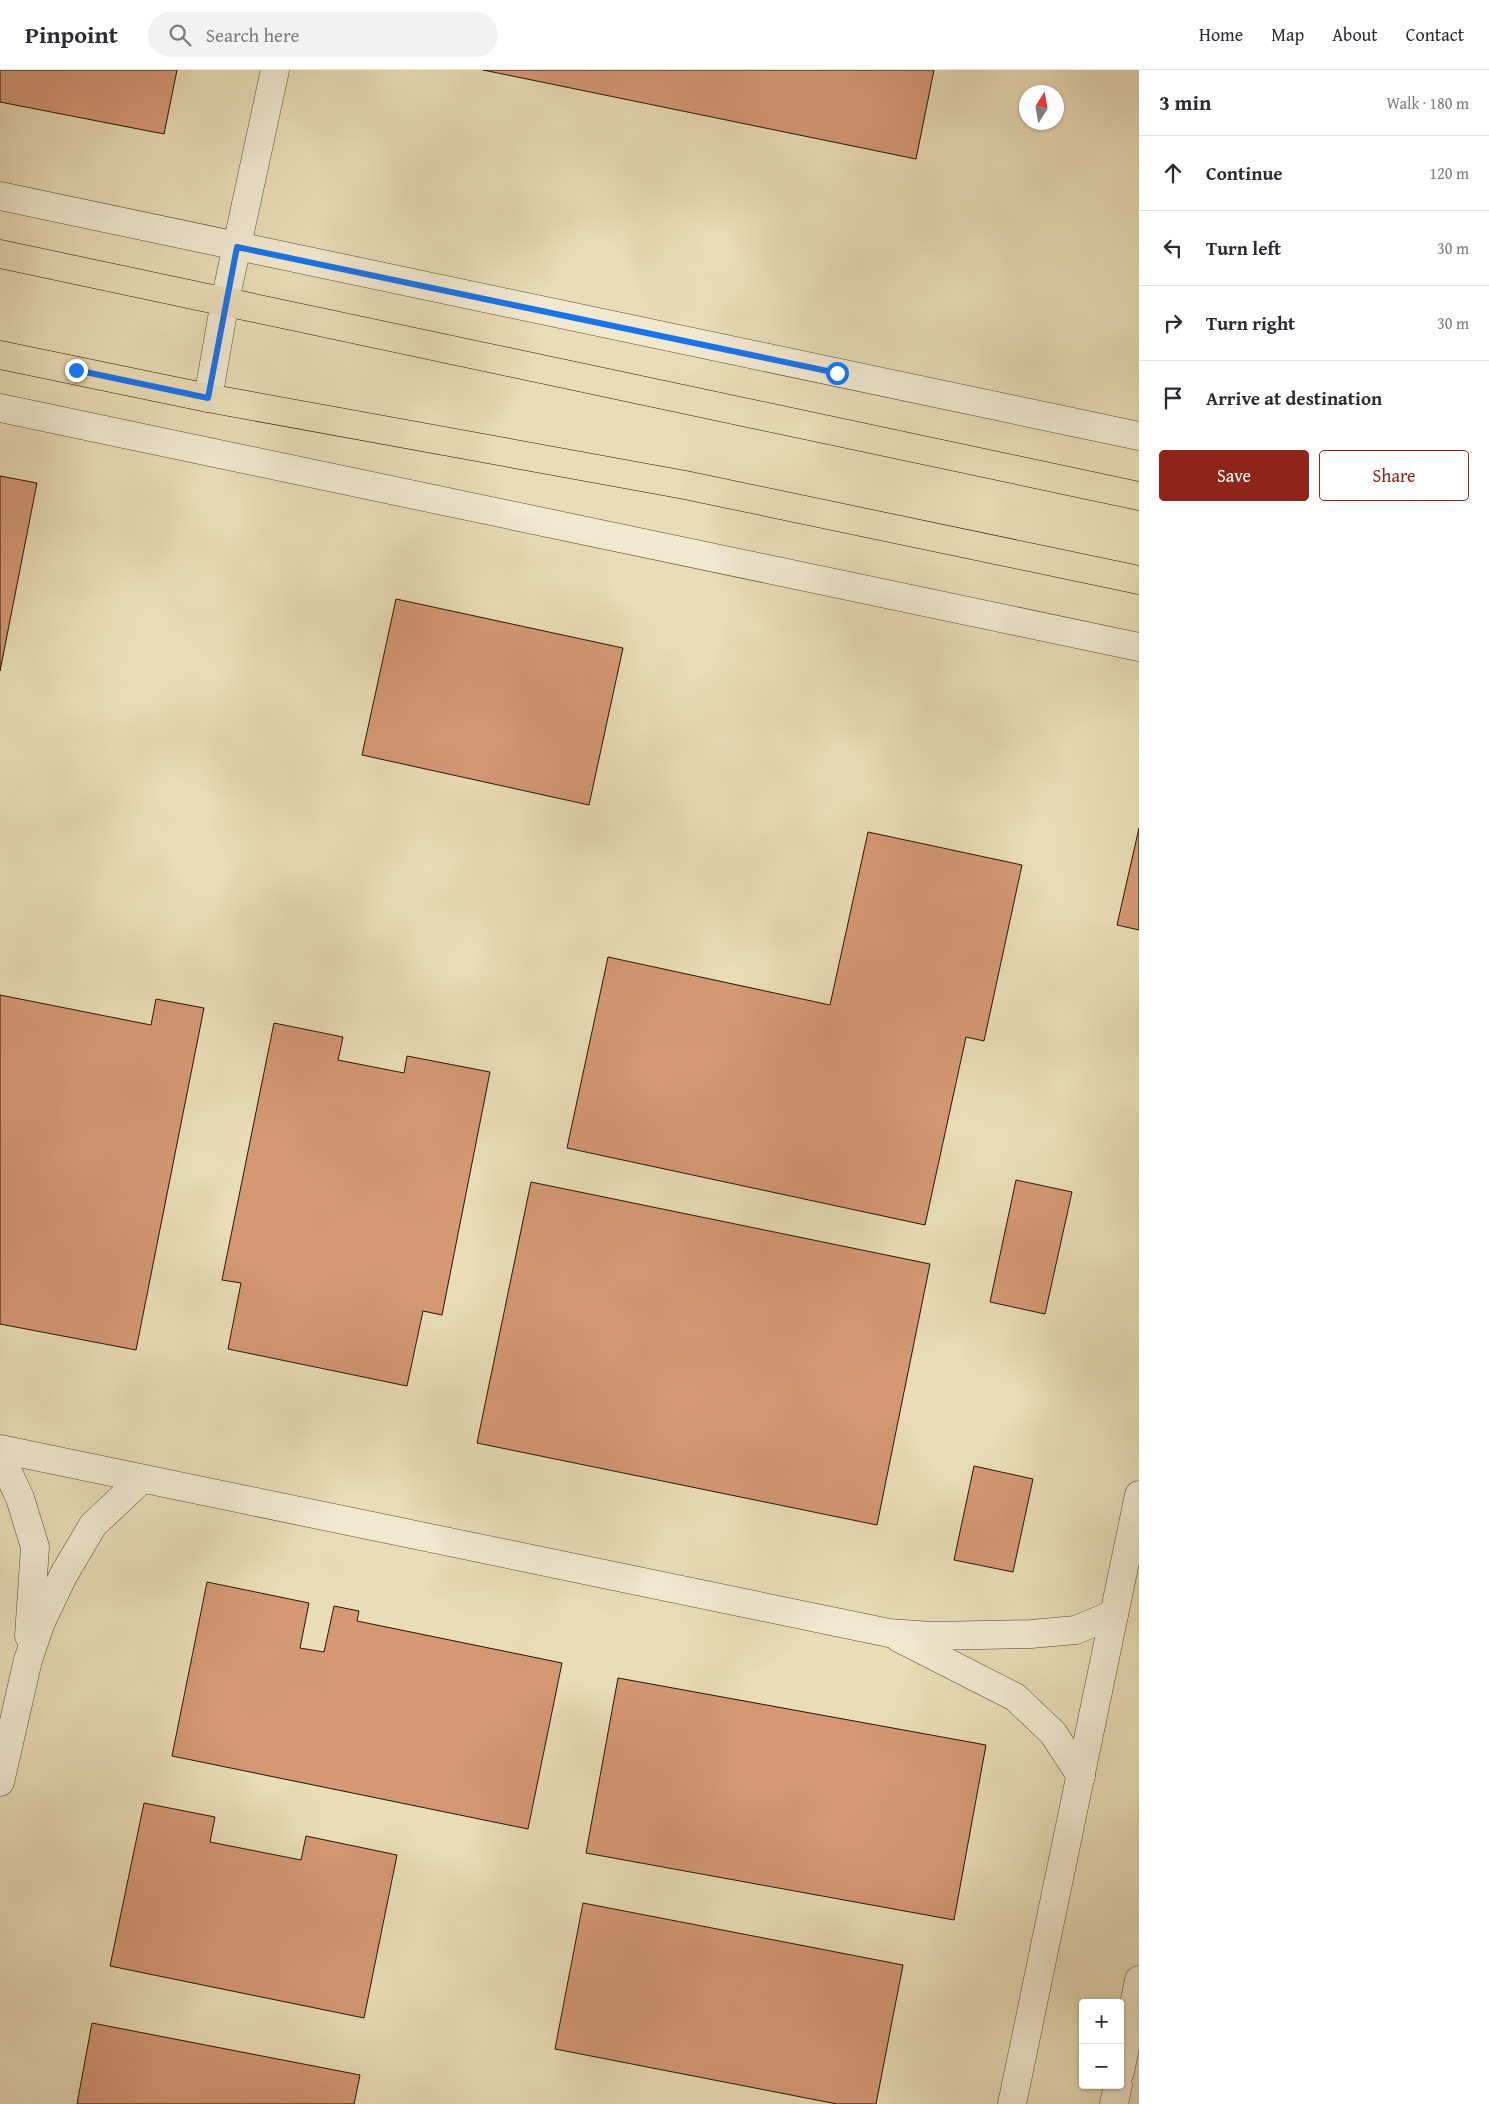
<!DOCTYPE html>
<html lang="en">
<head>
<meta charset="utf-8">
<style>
  body { margin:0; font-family:"Gentium Book Plus",serif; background:#f2f2f3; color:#2b2b33 }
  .controls { position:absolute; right:15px; bottom:15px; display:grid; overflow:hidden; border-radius:5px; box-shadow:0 1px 4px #0004 }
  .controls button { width:45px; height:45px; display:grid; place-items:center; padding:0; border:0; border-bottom:1px solid #e1e1e2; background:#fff; color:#2b2b33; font:25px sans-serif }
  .compass { position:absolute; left:1019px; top:15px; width:45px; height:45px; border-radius:50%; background:#fff; box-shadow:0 1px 4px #0004; rotate:11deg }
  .stop { position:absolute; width:15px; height:15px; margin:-11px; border:4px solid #1a73e8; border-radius:50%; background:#fff }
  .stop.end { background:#1a73e8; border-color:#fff; box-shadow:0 1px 5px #0008 }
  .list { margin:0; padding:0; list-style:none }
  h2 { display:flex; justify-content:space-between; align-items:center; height:65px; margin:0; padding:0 20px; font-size:21px }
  h2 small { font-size:16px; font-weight:400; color:#7c7c81 }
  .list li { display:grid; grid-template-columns:32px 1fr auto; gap:15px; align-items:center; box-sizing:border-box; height:75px; padding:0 20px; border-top:1px solid #e1e1e2 }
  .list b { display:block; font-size:19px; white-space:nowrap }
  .list em { font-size:16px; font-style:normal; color:#7c7c81 }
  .actions { display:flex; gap:10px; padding:15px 20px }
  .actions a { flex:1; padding:11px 0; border:1px solid #8f2418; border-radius:5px; text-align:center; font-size:18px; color:#8f2418 }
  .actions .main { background:#8f2418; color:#fff }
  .icon { flex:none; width:28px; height:28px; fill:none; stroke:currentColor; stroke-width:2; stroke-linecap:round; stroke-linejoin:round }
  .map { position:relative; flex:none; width:1139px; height:2034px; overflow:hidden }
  header { display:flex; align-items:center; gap:30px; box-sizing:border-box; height:70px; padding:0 25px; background:#fff; border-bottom:1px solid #e1e1e2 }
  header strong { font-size:24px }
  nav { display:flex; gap:28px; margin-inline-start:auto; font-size:18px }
  .search { width:350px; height:45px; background:#f2f2f3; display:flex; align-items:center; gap:12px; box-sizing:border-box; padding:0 18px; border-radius:28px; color:#7c7c81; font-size:19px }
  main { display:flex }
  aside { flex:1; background:#fff }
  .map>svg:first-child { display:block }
</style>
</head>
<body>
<header>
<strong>Pinpoint</strong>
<div class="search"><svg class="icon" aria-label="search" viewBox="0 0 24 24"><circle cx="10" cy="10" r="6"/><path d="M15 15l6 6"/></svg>Search here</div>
<nav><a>Home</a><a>Map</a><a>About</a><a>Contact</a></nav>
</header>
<main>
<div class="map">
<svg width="1139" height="2034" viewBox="0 0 1139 2034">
  <rect width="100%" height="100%" fill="#e9dcb6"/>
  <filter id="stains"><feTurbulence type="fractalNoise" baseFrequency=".004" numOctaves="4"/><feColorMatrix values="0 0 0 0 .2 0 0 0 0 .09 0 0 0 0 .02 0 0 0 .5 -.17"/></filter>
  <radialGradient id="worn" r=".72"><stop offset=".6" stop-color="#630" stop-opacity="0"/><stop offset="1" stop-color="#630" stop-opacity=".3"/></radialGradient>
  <!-- building -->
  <g fill="#d49875" stroke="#251608">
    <polygon points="0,0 177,0 164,64 0,32"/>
    <polygon points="483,0 934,0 916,89"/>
    <polygon points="0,406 37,413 0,601"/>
    <polygon points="396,529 623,578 589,735 362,685"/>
    <polygon points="1139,758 1139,860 1117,855"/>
    <polygon points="868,762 1022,795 984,971 966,967 925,1155 567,1078 608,887 830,935"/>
    <polygon points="0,925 151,955 156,929 204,938 136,1280 0,1254"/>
    <polygon points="274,953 343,967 338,990 404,1003 407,986 490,1002 442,1245 423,1241 407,1316 228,1279 241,1213 222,1210"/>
    <polygon points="1016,1110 1072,1122 1045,1244 990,1232"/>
    <polygon points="531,1112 930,1194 877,1455 477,1373"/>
    <polygon points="974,1396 1033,1409 1013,1502 954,1490"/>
    <polygon points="207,1512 309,1533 300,1578 324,1582 334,1536 359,1541 357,1551 562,1593 528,1759 172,1686"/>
    <polygon points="618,1608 986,1675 954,1850 586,1783"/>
    <polygon points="144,1733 215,1747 210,1772 301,1790 306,1766 397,1785 364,1948 110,1896"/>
    <polygon points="583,1833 903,1895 876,2034 837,2034 555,1979"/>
    <polygon points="92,1953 360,2005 354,2034 77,2034"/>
  </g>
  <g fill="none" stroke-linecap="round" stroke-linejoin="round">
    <defs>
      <g id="minor">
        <polyline points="0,126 1139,366"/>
        <polyline points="208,328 225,231 275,0"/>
        <polyline points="0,338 1139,577"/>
        <polyline points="0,1379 889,1563 931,1566 1031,1564 1076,1560 1114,1544"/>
        <polyline points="0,1385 20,1428 35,1477 29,1566"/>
        <polyline points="899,1568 1015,1627 1053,1663 1081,1706"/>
        <polyline points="0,1712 28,1590 41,1552 64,1504 93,1455 142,1409"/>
        <polyline points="1120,2002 1139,1910"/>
        <polyline points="1012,2034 1139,1425"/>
        <polyline points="1114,2034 1118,2015"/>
      </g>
      <g id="major">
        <polyline points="0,184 1139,426"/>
        <polyline points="0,285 208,328 685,415 1139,510"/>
      </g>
    </defs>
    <!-- minor casing -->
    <use href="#minor" stroke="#564834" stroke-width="29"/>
    <!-- major casing -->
    <use href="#major" stroke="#251608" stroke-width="29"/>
    <!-- minor -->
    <use href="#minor" stroke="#f1e8d0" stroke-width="28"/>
    <!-- major -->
    <use href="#major" stroke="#e9dcb6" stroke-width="28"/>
  </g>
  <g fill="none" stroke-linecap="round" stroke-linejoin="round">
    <!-- route -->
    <polyline stroke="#1a73e8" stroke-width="6" points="76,300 208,328 237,177 837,303"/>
  </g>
  <rect width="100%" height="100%" filter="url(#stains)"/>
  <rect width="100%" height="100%" fill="url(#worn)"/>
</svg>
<div class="controls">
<button>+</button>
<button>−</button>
</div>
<svg class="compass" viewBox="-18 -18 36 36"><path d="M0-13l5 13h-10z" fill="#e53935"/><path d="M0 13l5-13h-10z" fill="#7c7c81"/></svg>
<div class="stop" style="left:837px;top:303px"></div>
<div class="stop end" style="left:76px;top:300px"></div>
</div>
<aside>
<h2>3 min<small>Walk · 180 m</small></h2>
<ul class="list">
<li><svg class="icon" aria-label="ahead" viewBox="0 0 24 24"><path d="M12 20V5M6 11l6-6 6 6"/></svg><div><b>Continue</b></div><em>120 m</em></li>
<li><svg class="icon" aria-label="left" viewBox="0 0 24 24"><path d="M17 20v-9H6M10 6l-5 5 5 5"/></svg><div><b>Turn left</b></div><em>30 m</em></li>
<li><svg class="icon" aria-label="right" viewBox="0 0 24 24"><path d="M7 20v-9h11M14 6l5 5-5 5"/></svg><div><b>Turn right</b></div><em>30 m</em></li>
<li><svg class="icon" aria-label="arrive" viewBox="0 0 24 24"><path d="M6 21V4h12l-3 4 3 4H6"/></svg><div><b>Arrive at destination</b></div></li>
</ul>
<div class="actions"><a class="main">Save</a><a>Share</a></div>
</aside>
</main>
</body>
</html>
